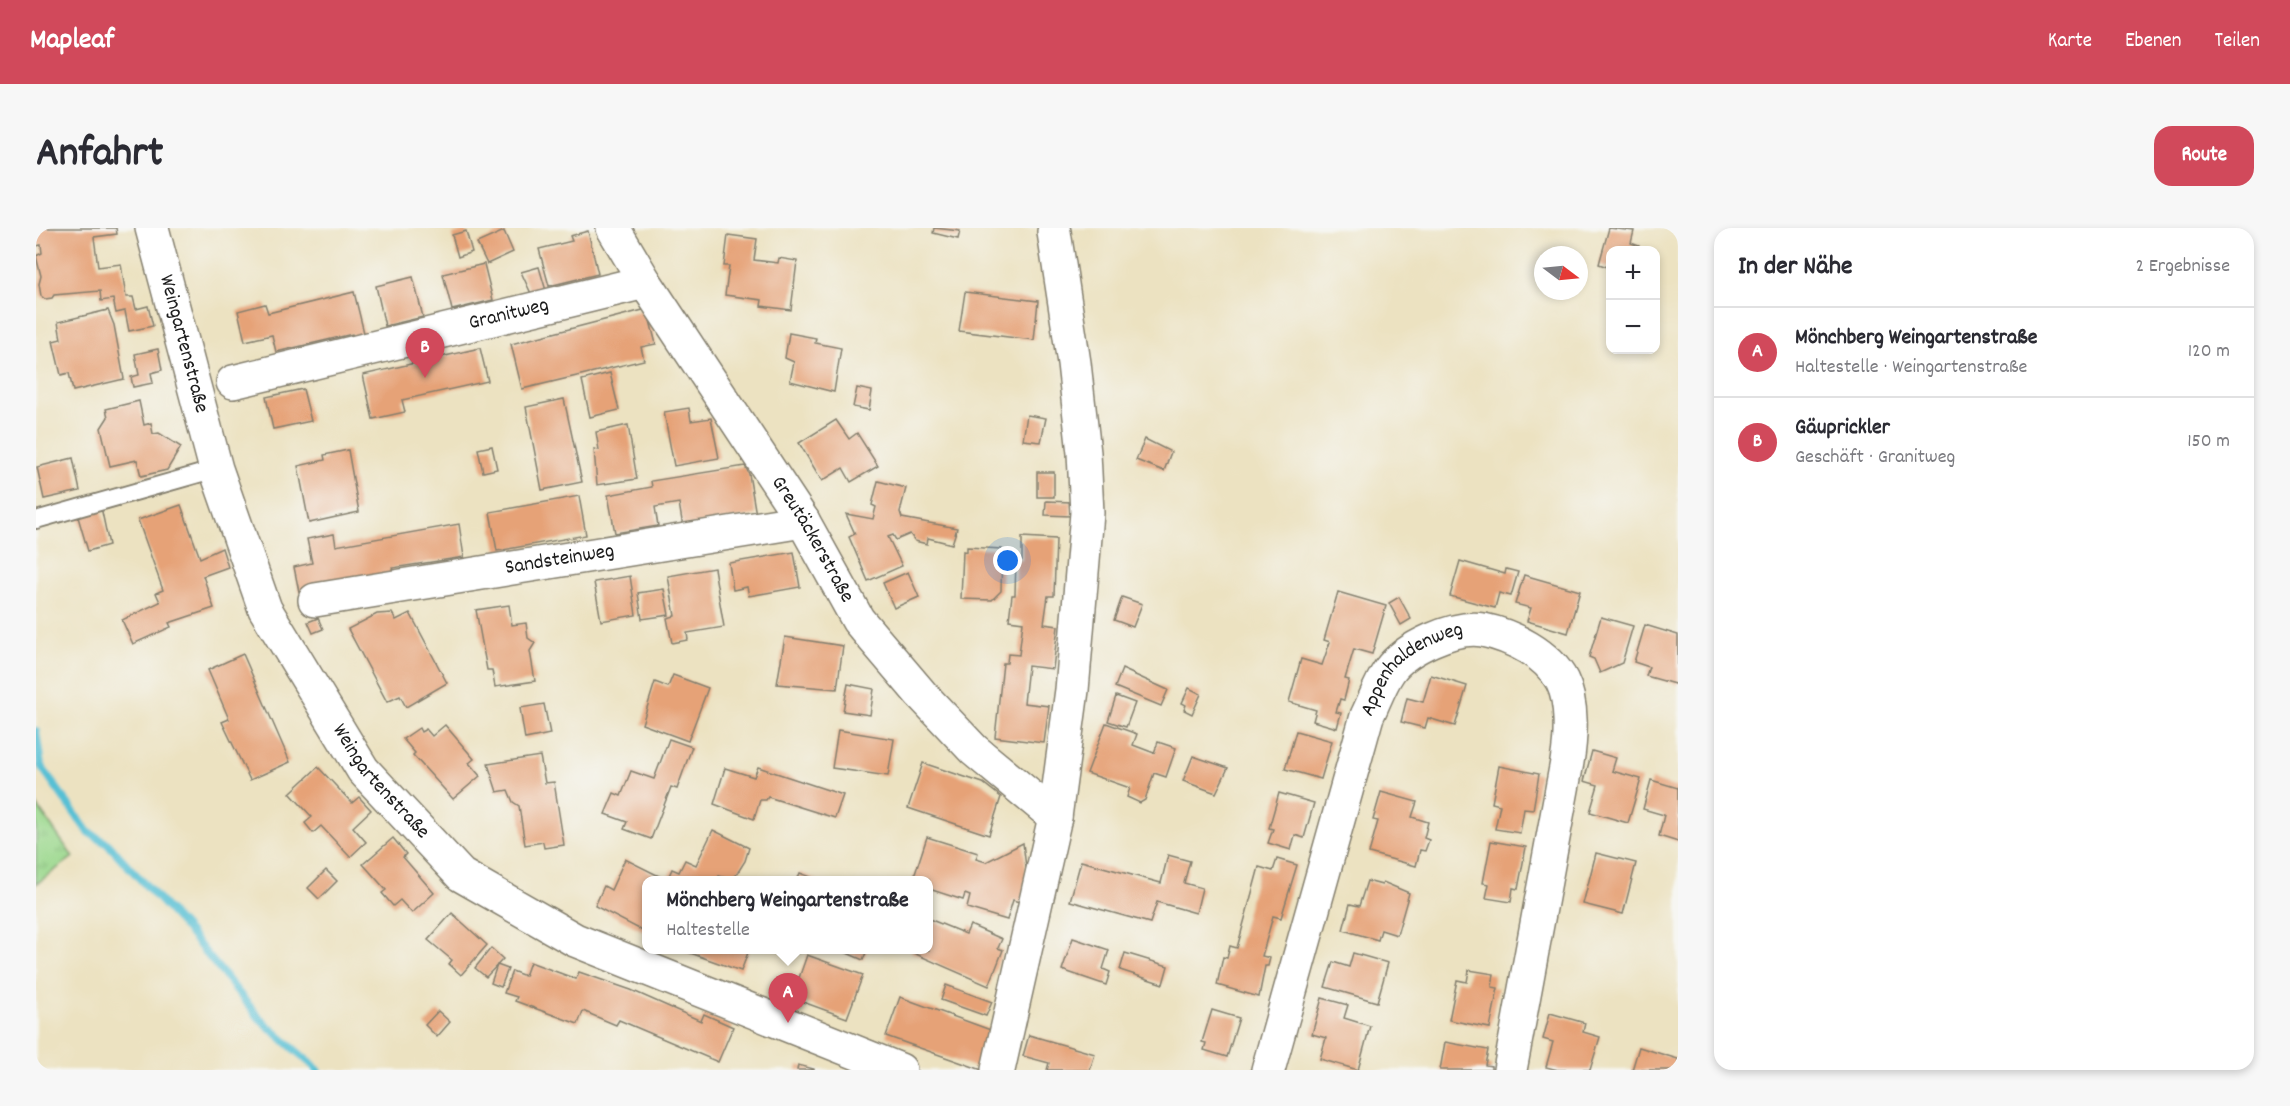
<!DOCTYPE html>
<html lang="de">
<head>
<meta charset="utf-8">
<style>
  body { margin:0; font-family:Dekko,sans-serif; background:#f7f7f7; color:#2b2b33 }
  .controls { position:absolute; right:18px; top:18px; display:grid; overflow:hidden; border-radius:12px; box-shadow:0 3px 9px #0003 }
  .controls button { width:54px; height:54px; display:grid; place-items:center; padding:0; border:0; border-bottom:2px solid #e1e1e2; background:#fff; color:#2b2b33; font:30px sans-serif }
  .compass { position:absolute; left:1498px; top:18px; width:54px; height:54px; border-radius:50%; background:#fff; box-shadow:0 3px 9px #0003; rotate:106deg }
  .you { position:absolute; left:972px; top:333px; width:21px; height:21px; margin:-15px; border:4px solid #fff; border-radius:50%; background:#1a73e8; box-shadow:0 0 0 9px #1a73e833 }
  .badge { display:grid; place-items:center; width:39px; height:39px; border-radius:50%; background:#d1495b; color:#fff; font-size:20px; font-weight:700 }
  .pin { position:absolute; translate:-50% -50px; filter:drop-shadow(0 2px 3px #0008) }
  .pin::after { content:''; position:absolute; top:32px; width:21px; height:18px; background:inherit; clip-path:polygon(0 0,100% 0,50% 100%) }
  .popup { position:absolute; left:606px; top:648px; width:291px; height:78px; box-sizing:border-box; display:grid; place-content:center; border-radius:12px; background:#fff; filter:drop-shadow(0 2px 4px #0005); font-size:20px; white-space:nowrap; color:#7c7c81 }
  .popup b { font-size:22px; color:#2b2b33 }
  .popup::after { content:''; position:absolute; left:50%; top:100%; margin-left:-12px; border:12px solid transparent; border-top-color:#fff }
  .list { margin:0; padding:0; list-style:none }
  h2 { display:flex; justify-content:space-between; align-items:center; height:78px; margin:0; padding:0 24px; font-size:26px }
  h2 small { font-size:20px; font-weight:400; color:#7c7c81 }
  .list li { display:grid; grid-template-columns:39px 1fr auto; gap:18px; align-items:center; box-sizing:border-box; height:90px; padding:0 24px; border-top:2px solid #e1e1e2 }
  .list b { display:block; font-size:22px; white-space:nowrap }
  .list p { margin:0; font-size:20px; white-space:nowrap; color:#7c7c81 }
  .list em { font-size:20px; font-style:normal; color:#7c7c81 }
  .map { position:relative; flex:none; width:1642px; height:842px; overflow:hidden; border-radius:18px }
  header { display:flex; align-items:center; gap:36px; box-sizing:border-box; height:84px; padding:0 30px; background:#d1495b; color:#fff }
  header strong { font-size:28px }
  nav { display:flex; gap:33px; margin-inline-start:auto; font-size:21px }
  .intro { display:flex; align-items:center; justify-content:space-between; box-sizing:border-box; height:144px; padding:0 36px }
  h1 { margin:0; font-size:42px }
  .button { padding:15px 27px; border-radius:18px; background:#d1495b; color:#fff; font-size:21px; font-weight:700 }
  main { display:flex; gap:36px; padding:0 36px }
  aside { flex:1; background:#fff; border-radius:18px; box-shadow:0 3px 9px #0003 }
  .map>svg:first-child { display:block }
</style>
</head>
<body>
<header>
<strong>Mapleaf</strong>
<nav><a>Karte</a><a>Ebenen</a><a>Teilen</a></nav>
</header>
<div class="intro"><h1>Anfahrt</h1><a class="button">Route</a></div>
<main>
<div class="map">
<svg width="1642" height="842" viewBox="0 0 1642 842">
  <defs>
    <pattern id="grass-tufts" width="24" height="20" patternUnits="userSpaceOnUse" patternTransform="scale(1.5)"><rect width="24" height="20" fill="#9bd88d"/><path d="M3 7l-1-3M5 7V3M7 7l1-3M15 17l-1-3M17 17v-4M19 17l1-3" fill="none" stroke="#85b979"/></pattern>
  </defs>
  <rect width="100%" height="100%" fill="#f6f6f2"/>
  <filter id="ink" filterUnits="userSpaceOnUse"><feTurbulence type="fractalNoise" baseFrequency=".0167" numOctaves="2"/><feDisplacementMap in="SourceGraphic" scale="12" xChannelSelector="R" yChannelSelector="G"/><feConvolveMatrix kernelMatrix="1 2 1 2 8 2 1 2 1" color-interpolation-filters="sRGB"/></filter>
  <filter id="wash" filterUnits="userSpaceOnUse"><feTurbulence type="fractalNoise" baseFrequency=".008" numOctaves="4" result="noise"/><feDisplacementMap in="SourceGraphic" scale="24" xChannelSelector="R" yChannelSelector="G"/><feGaussianBlur stdDeviation="1.35" result="paint"/><feColorMatrix in="noise" values="0 0 0 0 0 0 0 0 0 0 0 0 0 0 0 0 0 1.4 0 .05"/><feComposite in="paint" operator="in"/></filter>
  <g filter="url(#wash)">
    <rect width="100%" height="100%" fill="#ece2c1"/>
    <!-- grass -->
    <polygon fill="url(#grass-tufts)" stroke="#5c7a54" stroke-width="1.5" points="0,576 37,629 0,656"/>
    <g fill="none" stroke-linecap="round" stroke-linejoin="round">
      <!-- stream -->
      <polyline stroke="#57c0d4" stroke-width="8" points="0,503 5,538 52,604 72,616 151,702 225,792 282,842"/>
    </g>
    <g id="blocks">
      <!-- building -->
      <g fill="#e6a277">
        <polygon points="0,0 80,0 81,6 58,9 62,39 85,36 90,69 97,69 100,81 112,78 117,98 93,103 89,83 80,85 77,71 65,73 64,63 18,67 16,70 9,71 5,68 3,56 5,48 0,28 6,25 5,17 0,18"/>
        <polygon points="898,0 924,3 922,11 897,5"/>
        <polygon points="1573,0 1598,3 1595,15 1603,18 1601,22 1574,22 1574,40 1563,36"/>
        <polygon points="430,3 436,24 422,29 416,7"/>
        <polygon points="468,3 477,24 451,36 441,15"/>
        <polygon points="552,3 562,46 513,58 503,21 536,13 534,8"/>
        <polygon points="692,7 721,11 718,32 742,35 743,30 761,33 755,82 725,78 726,72 689,67 693,38 688,38"/>
        <polygon points="448,36 457,72 416,82 407,46"/>
        <polygon points="503,39 511,66 498,72 485,44"/>
        <polygon points="377,49 387,89 349,98 340,58"/>
        <polygon points="318,64 329,109 319,112 316,106 240,124 236,107 209,113 202,83 229,76 232,85"/>
        <polygon points="929,64 1002,73 998,112 923,103"/>
        <polygon points="611,81 620,116 605,119 608,132 486,161 475,116"/>
        <polygon points="72,82 78,97 88,151 37,163 33,145 25,147 17,113 25,111 22,94"/>
        <polygon points="753,105 780,110 779,115 805,120 798,164 754,153 758,134 749,130"/>
        <polygon points="444,120 452,153 366,172 369,184 337,191 327,147"/>
        <polygon points="122,121 126,142 115,145 117,155 97,159 95,149 103,147 99,126"/>
        <polygon points="574,145 583,182 554,189 546,152"/>
        <polygon points="821,160 836,163 833,182 817,179"/>
        <polygon points="267,161 275,193 237,201 230,169"/>
        <polygon points="528,171 546,254 506,262 490,179"/>
        <polygon points="103,173 108,197 115,195 117,206 123,205 145,219 131,242 105,248 101,232 74,238 65,200 72,189 70,181"/>
        <polygon points="653,180 655,193 675,190 683,230 638,238 628,184"/>
        <polygon points="991,187 1010,190 1005,214 987,212"/>
        <polygon points="800,192 813,211 821,205 842,238 815,254 807,240 786,253 763,215"/>
        <polygon points="592,197 601,251 561,257 558,221 563,222 560,204"/>
        <polygon points="1109,211 1135,224 1128,243 1100,232"/>
        <polygon points="456,218 461,241 447,244 442,221"/>
        <polygon points="312,222 323,284 273,295 262,238 289,232 288,227"/>
        <polygon points="37,230 44,263 8,271 1,239"/>
        <polygon points="709,238 713,246 720,287 647,299 643,275 619,279 622,298 579,305 572,267 616,259 615,253"/>
        <rect x="1001" y="244" width="17" height="25"/>
        <polygon points="842,253 870,260 864,284 866,290 921,300 916,316 892,310 891,316 879,313 874,306 860,312 857,307 852,309 866,338 832,353 813,309 819,306 810,286 837,291 840,279 836,277"/>
        <polygon points="543,268 550,307 461,323 454,284"/>
        <polygon points="1010,273 1035,274 1035,288 1009,287"/>
        <polygon points="145,277 164,330 186,320 192,339 167,348 178,380 133,395 135,399 97,416 86,392 124,374 120,365 127,362 102,292"/>
        <polygon points="65,279 73,317 52,323 42,289"/>
        <polygon points="423,296 428,329 356,340 358,349 263,364 258,339 276,335 271,311 298,306 300,318"/>
        <polygon points="986,309 1020,311 1018,368 1012,368 1008,396 1022,398 1017,441 992,438 988,475 1013,478 1008,515 959,509 967,435 971,435 972,426 983,427 987,394 973,392 976,367 979,367 980,332 986,332"/>
        <polygon points="931,319 966,321 965,363 956,372 925,371 927,323 931,324"/>
        <polygon points="758,324 764,359 713,368 711,359 697,362 693,335"/>
        <polygon points="1424,333 1469,346 1470,341 1482,344 1475,368 1463,365 1459,380 1414,368"/>
        <polygon points="678,340 688,399 651,405 652,412 636,415 631,390 639,388 632,348"/>
        <polygon points="872,344 883,369 858,380 847,355"/>
        <polygon points="1488,347 1544,363 1532,405 1491,393 1495,380 1479,376"/>
        <polygon points="594,348 600,387 565,393 558,354"/>
        <polygon points="628,361 633,387 606,391 602,365"/>
        <polygon points="1302,364 1350,378 1336,426 1318,421 1309,451 1313,452 1308,472 1304,471 1300,484 1305,485 1301,500 1277,493 1280,482 1253,474 1265,431 1286,437 1294,414 1288,412"/>
        <polygon points="1086,369 1106,376 1097,399 1078,392"/>
        <polygon points="1363,369 1375,391 1365,397 1353,375"/>
        <polygon points="473,377 476,397 490,395 492,410 499,415 494,423 499,453 459,459 456,442 451,442 440,382"/>
        <polygon points="356,385 360,392 374,385 411,455 370,479 364,468 351,474 312,401 341,386"/>
        <polygon points="1565,389 1597,398 1586,435 1564,445 1558,431 1553,429"/>
        <polygon points="282,390 287,401 277,405 272,394"/>
        <polygon points="1609,397 1642,407 1642,457 1610,448 1613,439 1598,434"/>
        <polygon points="749,409 807,418 801,461 741,456"/>
        <polygon points="207,426 254,534 214,552 186,494 193,491 172,442"/>
        <polygon points="1086,441 1132,462 1125,478 1079,459"/>
        <polygon points="637,447 672,460 652,513 606,496 619,454 632,459"/>
        <polygon points="1395,447 1431,458 1419,498 1392,490 1389,500 1365,494 1371,470 1387,474"/>
        <polygon points="812,456 838,461 834,487 807,483"/>
        <polygon points="1153,460 1165,466 1156,486 1148,482 1150,477 1146,475"/>
        <polygon points="1080,468 1099,475 1090,499 1072,493"/>
        <polygon points="508,476 514,506 489,511 484,480"/>
        <polygon points="1070,495 1101,506 1097,517 1118,525 1122,514 1140,520 1130,549 1118,545 1109,572 1104,575 1091,569 1094,560 1051,545"/>
        <polygon points="409,497 438,531 433,535 444,548 417,571 377,527 379,525 367,511 383,500 385,504 390,501 396,508"/>
        <polygon points="802,502 858,511 852,548 796,540"/>
        <polygon points="1260,503 1296,513 1285,551 1249,541"/>
        <polygon points="633,511 656,519 641,561 635,559 615,611 588,601 591,594 569,586 578,565 585,568 595,543 618,551"/>
        <polygon points="1556,523 1580,530 1576,543 1605,551 1592,595 1554,584 1562,557 1548,553"/>
        <polygon points="504,528 509,555 518,554 528,617 508,620 507,614 489,617 483,578 477,574 472,562 461,564 452,536"/>
        <polygon points="1157,528 1192,540 1180,565 1147,553"/>
        <polygon points="887,535 947,555 965,569 953,607 872,580"/>
        <polygon points="1463,538 1503,546 1497,582 1488,581 1484,605 1459,601 1464,577 1456,575"/>
        <polygon points="282,539 316,575 323,569 335,582 317,599 330,614 314,629 285,598 277,605 269,595 276,589 254,565"/>
        <polygon points="722,539 807,567 799,590 732,569 730,572 724,572 718,591 678,576 689,540 718,549"/>
        <polygon points="1615,552 1642,560 1642,614 1623,608 1628,587 1607,581"/>
        <polygon points="1345,564 1381,574 1376,589 1392,594 1388,610 1393,612 1389,623 1384,622 1380,638 1333,625 1342,593 1337,592"/>
        <polygon points="1243,565 1278,575 1268,610 1259,607 1255,622 1232,615 1237,601 1233,600"/>
        <polygon points="677,602 713,620 709,633 697,652 683,648 681,652 656,650 655,652 611,652 611,695 607,703 559,678 568,658 575,662 589,631 631,652 636,641 643,644 649,632 660,637"/>
        <polygon points="891,609 942,625 940,631 950,634 987,615 991,647 986,675 977,672 971,692 931,680 934,668 929,666 927,672 893,661 893,652 877,652"/>
        <polygon points="357,610 370,626 367,629 398,665 376,685 364,672 357,678 346,665 350,662 327,636"/>
        <polygon points="1455,613 1490,619 1482,661 1477,660 1475,674 1450,670 1453,656 1447,655"/>
        <polygon points="1560,625 1600,635 1587,686 1547,676"/>
        <polygon points="1132,627 1154,633 1148,655 1166,660 1160,685 1121,674 1114,695 1034,673 1045,633 1125,655"/>
        <polygon points="1241,631 1261,637 1245,690 1237,688 1226,728 1234,730 1232,738 1229,738 1223,769 1181,757 1187,729 1191,730 1194,718 1201,720 1223,639 1237,643"/>
        <polygon points="290,642 301,653 283,671 272,660"/>
        <polygon points="764,645 782,652 761,652"/>
        <polygon points="1331,653 1346,657 1347,654 1373,665 1361,707 1345,702 1342,712 1307,702 1314,676 1323,678"/>
        <polygon points="416,685 451,717 425,747 413,736 416,732 392,712"/>
        <polygon points="893,691 930,706 934,697 966,711 962,720 967,722 953,758 875,724 876,722 893,722"/>
        <polygon points="1037,710 1073,722 1067,741 1074,744 1070,757 1026,742"/>
        <polygon points="455,720 467,731 450,749 439,740"/>
        <polygon points="646,722 713,722 705,743"/>
        <polygon points="804,722 831,722 827,732"/>
        <polygon points="1089,725 1132,738 1127,756 1084,742"/>
        <polygon points="1317,725 1352,735 1341,774 1289,759 1297,734 1313,739"/>
        <polygon points="771,727 827,747 811,790 756,770"/>
        <polygon points="494,734 540,751 543,744 595,762 665,793 668,786 697,799 682,834 583,792 580,797 547,783 542,796 479,773 481,769 468,765 476,743 489,748"/>
        <polygon points="461,737 472,741 465,759 455,755"/>
        <polygon points="1433,742 1458,746 1456,759 1462,760 1454,800 1413,792 1421,752 1431,754"/>
        <polygon points="910,757 956,774 950,788 905,772"/>
        <polygon points="864,769 960,804 946,842 850,808"/>
        <polygon points="1286,770 1312,777 1308,790 1334,798 1322,842 1284,831 1290,810 1276,806"/>
        <polygon points="1176,782 1203,790 1191,829 1168,822 1170,815 1166,814"/>
        <polygon points="402,783 414,794 401,809 389,797"/>
        <polygon points="1514,785 1549,795 1547,804 1564,809 1554,842 1522,842 1510,839 1517,814 1507,811"/>
        <polygon points="993,807 1059,826 1054,842 1011,842 1013,835 987,828"/>
        <polygon points="1409,814 1452,822 1449,837 1455,838 1455,842 1404,842"/>
        <polygon points="1603,819 1642,831 1642,842 1596,842"/>
        <polygon points="762,837 778,841 778,842 761,842"/>
      </g>
    </g>
  </g>
  <g filter="url(#ink)">
    <use href="#blocks" fill-opacity="0" stroke="#847f6e" stroke-width="1.5"/>
    <g fill="none" stroke-linecap="round" stroke-linejoin="round">
      <defs>
        <polyline id="service" points="0,292 180,241"/>
        <g id="minor">
          <path id="s1" d="M116,0L180,241L229,381L327,542L425,647L539,712L864,842"/>
          <path id="s2" d="M577,0L609,54L767,293L822,392L885,466L938,522L1019,589"/>
          <path id="s3" d="M197,154L609,54"/>
          <path id="s4" d="M279,372L767,293"/>
          <polyline points="962,842 1019,589 1036,462 1051,285 1048,225 1038,135 1018,4"/>
          <path id="s5" d="M1232,842L1331,488C1338,474 1344,456 1353,443C1369,420 1419,397 1447,402C1476,408 1512,426 1526,453C1537,475 1535,510 1531,534L1474,842"/>
        </g>
      </defs>
      <!-- service casing -->
      <use href="#service" stroke="#847f6e" stroke-width="20"/>
      <!-- minor casing -->
      <use href="#minor" stroke="#847f6e" stroke-width="36"/>
      <!-- service -->
      <use href="#service" stroke="#fff" stroke-width="16"/>
      <!-- minor -->
      <use href="#minor" stroke="#fff" stroke-width="33"/>
    </g>
  </g>
  <g text-anchor="middle" dominant-baseline="central" stroke-width="5" stroke-linejoin="round" paint-order="stroke">
    <!-- street labels -->
    <g font-size="21" fill="#1c1c1c" stroke="#f6f6f2">
      <text stroke="none"><textPath href="#s3" startOffset="284">Granitweg</textPath></text>
      <text stroke="none"><textPath href="#s1" startOffset="120">Weingartenstraße</textPath></text>
      <text stroke="none"><textPath href="#s2" startOffset="370">Greutäckerstraße</textPath></text>
      <text stroke="none"><textPath href="#s4" startOffset="248">Sandsteinweg</textPath></text>
      <text stroke="none"><textPath href="#s5" startOffset="436">Appenhaldenweg</textPath></text>
      <text stroke="none"><textPath href="#s1" startOffset="606">Weingartenstraße</textPath></text>
    </g>
  </g>
</svg>
<div class="controls">
<button>+</button>
<button>−</button>
</div>
<svg class="compass" viewBox="-18 -18 36 36"><path d="M0-13l5 13h-10z" fill="#e53935"/><path d="M0 13l5-13h-10z" fill="#7c7c81"/></svg>
<div class="you"></div>
<div class="pin badge" style="left:752px;top:795px">A</div>
<div class="popup"><b>Mönchberg Weingartenstraße</b>Haltestelle</div>
<div class="pin badge" style="left:389px;top:150px">B</div>
</div>
<aside>
<h2>In der Nähe<small>2 Ergebnisse</small></h2>
<ul class="list">
<li><span class="badge">A</span><div><b>Mönchberg Weingartenstraße</b><p>Haltestelle · Weingartenstraße</p></div><em>120 m</em></li>
<li><span class="badge">B</span><div><b>Gäuprickler</b><p>Geschäft · Granitweg</p></div><em>150 m</em></li>
</ul>
</aside>
</main>
</body>
</html>
